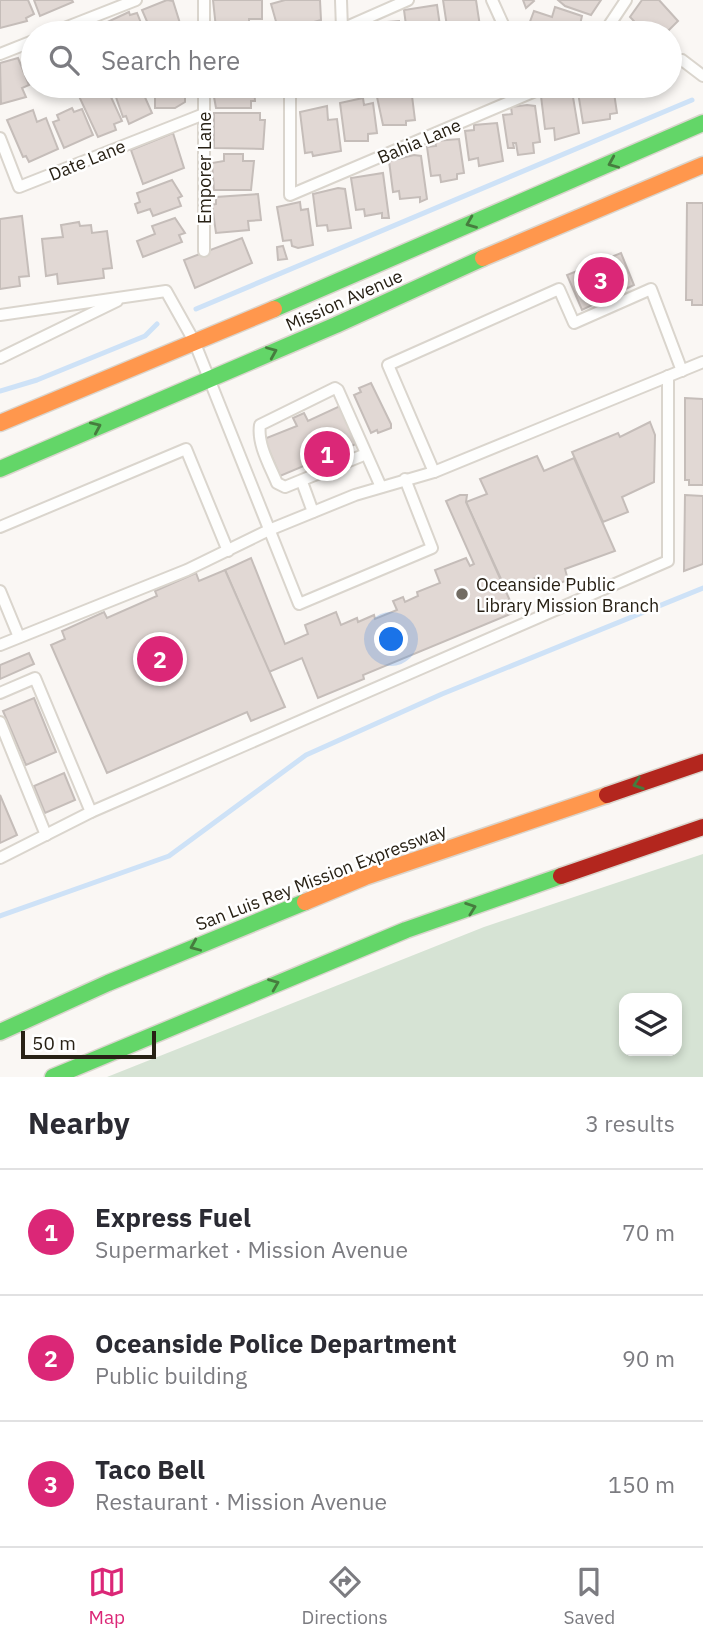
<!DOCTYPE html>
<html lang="en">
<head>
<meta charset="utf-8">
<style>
  body { margin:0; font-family:"IBM Plex Sans",sans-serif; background:#f2f2f3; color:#2b2b33 }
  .controls { position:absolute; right:21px; bottom:21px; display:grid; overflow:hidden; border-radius:14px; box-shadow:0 4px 10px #0003 }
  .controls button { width:63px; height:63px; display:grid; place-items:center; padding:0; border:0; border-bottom:2px solid #e1e1e2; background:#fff; color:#2b2b33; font:35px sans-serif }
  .scale { position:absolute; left:21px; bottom:18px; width:135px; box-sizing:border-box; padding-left:7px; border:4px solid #282115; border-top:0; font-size:19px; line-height:24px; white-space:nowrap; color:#282115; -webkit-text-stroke:5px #fff; paint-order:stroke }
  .you { position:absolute; left:392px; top:640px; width:24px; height:24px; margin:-18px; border:5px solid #fff; border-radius:50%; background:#1a73e8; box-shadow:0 0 0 10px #1a73e833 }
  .badge { display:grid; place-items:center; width:46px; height:46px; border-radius:50%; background:#db2777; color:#fff; font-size:23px; font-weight:700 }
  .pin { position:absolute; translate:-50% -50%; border:4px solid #fff; box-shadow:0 2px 7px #0006 }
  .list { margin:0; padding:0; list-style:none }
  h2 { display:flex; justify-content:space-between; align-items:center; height:91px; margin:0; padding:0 28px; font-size:30px }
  h2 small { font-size:23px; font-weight:400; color:#7c7c81 }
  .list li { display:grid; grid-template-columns:46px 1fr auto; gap:21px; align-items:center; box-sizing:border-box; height:126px; padding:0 28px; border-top:2px solid #e1e1e2 }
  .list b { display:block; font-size:26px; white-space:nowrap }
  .list p { margin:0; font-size:23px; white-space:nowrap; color:#7c7c81 }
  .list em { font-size:23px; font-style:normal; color:#7c7c81 }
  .icon { flex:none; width:38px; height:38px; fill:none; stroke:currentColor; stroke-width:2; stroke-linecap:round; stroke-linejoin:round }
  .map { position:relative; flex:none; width:703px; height:1077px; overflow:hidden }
  .search { position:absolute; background:#fff; box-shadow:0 4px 10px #0003; left:21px; right:21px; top:21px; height:77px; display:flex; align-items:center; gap:18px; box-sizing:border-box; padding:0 24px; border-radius:38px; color:#7c7c81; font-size:26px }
  .sheet { height:469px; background:#fff }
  nav { display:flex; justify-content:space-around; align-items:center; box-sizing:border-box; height:98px; border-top:2px solid #e1e1e2; background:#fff; font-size:19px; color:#7c7c81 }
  nav a { display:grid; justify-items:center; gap:4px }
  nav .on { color:#db2777 }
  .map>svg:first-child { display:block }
</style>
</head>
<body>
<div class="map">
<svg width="703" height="1077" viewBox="0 0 703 1077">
  <rect width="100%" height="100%" fill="#faf7f4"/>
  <!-- green -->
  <path fill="#d6e3d4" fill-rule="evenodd" d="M703,854V1077H107L484,927ZM624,998H677V1051H624Z"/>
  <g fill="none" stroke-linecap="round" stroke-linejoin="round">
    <!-- stream -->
    <g stroke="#cee2f7" stroke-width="5">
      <polyline points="196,309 692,100"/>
      <polyline points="0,391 37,380 145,336 157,324"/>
      <polyline points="0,916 169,856 306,755 442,694 703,588"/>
    </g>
  </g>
  <!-- building -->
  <g fill="#e1d8d4" stroke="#c5bdb9" stroke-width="2">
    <polygon points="0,0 28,0 34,14 26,18 27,21 0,28"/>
    <polygon points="34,0 72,0 73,2 40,16"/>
    <polygon points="167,0 173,1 183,33 152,33 142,10"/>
    <polygon points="213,0 262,0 262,19 249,19 249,28 216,28"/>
    <polygon points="285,0 320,0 321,20 279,32 271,4"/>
    <polygon points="443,0 476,0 481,33 448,33"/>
    <polygon points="523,0 533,0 534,1 526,8"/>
    <polygon points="558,0 601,0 591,15 565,6"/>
    <polygon points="642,0 659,0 678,21 666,33 645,33 630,17"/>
    <polygon points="437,5 441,33 407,33 404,10"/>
    <polygon points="555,7 582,16 578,33 535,33 536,30 528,27 534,11 552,17"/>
    <polygon points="129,12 130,15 137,13 145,33 106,33 103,24"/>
    <polygon points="399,21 400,33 367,33 376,32 375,23"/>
    <polygon points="91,27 92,30 99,27 101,33 75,33"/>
    <polygon points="18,58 29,85 22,88 26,97 1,104 0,63"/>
    <polygon points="91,86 106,86 122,121 114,124 116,130 98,137 77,92"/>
    <polygon points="112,86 140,86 152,113 129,124 126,116 123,117"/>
    <polygon points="149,86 185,86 185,102 175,108 155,108 155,93 149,93"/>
    <polygon points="212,86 254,86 255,101 251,101 251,108 216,108"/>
    <polygon points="385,86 411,88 415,120 406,121 406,125 383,125 377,97 386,95"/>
    <polygon points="577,86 613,86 617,113 610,114 610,119 583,123"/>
    <polygon points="572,91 579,133 555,140 554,128 545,129 541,96"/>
    <polygon points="363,98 364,105 373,103 377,133 368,134 368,141 345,141 340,103"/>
    <polygon points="527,105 535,106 540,142 533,143 534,153 518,155 516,143 513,143 514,148 508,148 503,115 512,114 511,107"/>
    <polygon points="327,106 328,120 337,119 341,151 313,156 312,152 305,153 300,112"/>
    <polygon points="72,108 74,112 82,109 93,135 64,148 53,122 59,120 57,115"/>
    <polygon points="33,110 37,122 46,118 58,149 29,162 26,156 23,157 7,120"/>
    <polygon points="214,113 260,113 260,120 265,120 263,149 214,148"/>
    <polygon points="497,123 503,161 479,166 478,158 469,160 465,131 474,130 474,125"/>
    <polygon points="173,133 184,168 143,184 131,150"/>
    <polygon points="459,139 464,173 457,174 457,179 441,182 440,175 431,176 427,147 436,146 435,141"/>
    <polygon points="224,154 243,154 243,161 254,161 251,190 214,190 212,163 224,161"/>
    <polygon points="414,155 421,156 427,199 420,202 420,197 400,199 399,191 393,192 389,161"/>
    <polygon points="383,173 389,218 382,218 382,213 365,216 364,209 356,210 351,178"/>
    <polygon points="172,180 182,196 178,198 181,206 153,216 150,209 138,213 135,204 140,202 137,193"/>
    <polygon points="338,188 345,189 351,228 328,231 327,225 317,226 313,194"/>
    <polygon points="258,194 261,220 248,221 249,230 216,233 212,205 216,204 216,197"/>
    <polygon points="300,202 301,210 308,209 313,245 298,248 292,246 291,240 283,241 277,207"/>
    <polygon points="687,203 703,203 703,305 692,305 692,300 686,300"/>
    <polygon points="22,216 29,276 19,277 20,286 0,289 0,219"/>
    <polygon points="175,218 185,233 179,235 182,242 143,257 137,241 155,234 152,226"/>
    <polygon points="79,222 80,226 91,225 92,233 107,231 112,268 103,269 104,278 58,284 57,274 46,276 42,239 63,237 61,225"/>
    <polygon points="242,238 252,263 195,288 184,260"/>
    <polygon points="283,246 287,259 278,260 277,247"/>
    <polygon points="621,253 634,285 582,310 567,275"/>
    <polygon points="371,383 391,424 391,428 378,433 377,430 371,433 354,395 361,392 359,388"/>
    <polygon points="685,398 703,399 703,485 689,485 689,480 685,480"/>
    <polygon points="340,406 356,444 280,476 264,439 297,426 293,418 304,413 308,421"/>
    <polygon points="650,422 655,435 654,482 622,497 628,512 603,522 572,452 618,433 620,437"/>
    <polygon points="537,456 544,471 574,458 615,551 565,569 568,580 546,588 540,576 506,590 466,502 487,494 480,479"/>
    <polygon points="460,495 467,495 466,502 515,612 363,675 364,679 318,698 302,658 269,672 225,570 251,558 285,644 308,634 305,625 336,612 341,625 357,618 358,622 374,615 375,619 397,610 393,601 403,597 405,602 418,596 417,592 440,583 435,570 466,558 470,566 474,564 446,501"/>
    <polygon points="685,495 703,496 703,564 684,571"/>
    <polygon points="225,570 285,707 251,721 247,712 107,773 51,645 65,639 62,631 104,612 107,618 157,596 155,591 196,573 199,581"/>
    <polygon points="29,653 34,664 0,679 0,665"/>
    <polygon points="34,698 56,752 26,765 3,711"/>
    <polygon points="64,773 75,800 45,813 34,786"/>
    <polygon points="0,795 17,835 0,843"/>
  </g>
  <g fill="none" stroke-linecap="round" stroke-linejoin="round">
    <defs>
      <g id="lane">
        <polyline points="204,0 204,33"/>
        <polyline points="341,0 342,29"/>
        <polyline points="492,0 507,33"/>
        <polyline points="52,33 136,0"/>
        <polyline points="333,33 408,0"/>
        <polyline points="604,33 626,0"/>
        <polyline points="0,54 33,41"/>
        <polyline points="682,60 703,76"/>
        <polyline points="204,86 204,251"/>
        <polyline points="290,86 290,195 547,86"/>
        <polyline points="0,138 19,187 204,114"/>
        <polyline points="0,315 166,291 194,341 299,604 432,548 405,479"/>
        <polyline points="0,358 117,301"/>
        <path d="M366,454L285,487L277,483C270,466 257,444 260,425L335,388L338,390L381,487"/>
        <polyline points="434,472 388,365 559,289 574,323 651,289 682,371"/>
        <polyline points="302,482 313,512"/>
        <polyline points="0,527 186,449 228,551"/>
        <polyline points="0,591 19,637"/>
        <polyline points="0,645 187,570 269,530 355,495 434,472 703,362"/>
        <polyline points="0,693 35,678 91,812"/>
        <polyline points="0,722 46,835"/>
        <polyline points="0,858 91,812 668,561 668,376"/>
      </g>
      <g id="fast">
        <polyline points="274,309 703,123"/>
        <polyline points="0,469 336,325 483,258"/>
        <polyline points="0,1032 108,983 305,902"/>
        <polyline points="53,1077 406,930 561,876"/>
      </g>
      <g id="slow">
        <polyline points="483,258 703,165"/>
        <polyline points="0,423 274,309"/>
        <polyline points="305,902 365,877 607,795"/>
      </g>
      <g id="jam">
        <polyline points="607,795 703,762"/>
        <polyline points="561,876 703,827"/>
      </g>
    </defs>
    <!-- lane casing -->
    <use href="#lane" stroke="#dad5cd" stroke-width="14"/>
    <!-- fast casing -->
    <use href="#fast" stroke="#dad5cd" stroke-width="19"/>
    <!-- slow casing -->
    <use href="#slow" stroke="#dad5cd" stroke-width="19"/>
    <!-- jam casing -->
    <use href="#jam" stroke="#dad5cd" stroke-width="19"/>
    <!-- lane -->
    <use href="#lane" stroke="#fefefd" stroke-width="10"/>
    <!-- fast -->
    <use href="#fast" stroke="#63d668" stroke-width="16"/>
    <!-- slow -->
    <use href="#slow" stroke="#ff974d" stroke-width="16"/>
    <!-- jam -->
    <use href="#jam" stroke="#b3261e" stroke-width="16"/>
  </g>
  <!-- one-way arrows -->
  <defs><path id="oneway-chevron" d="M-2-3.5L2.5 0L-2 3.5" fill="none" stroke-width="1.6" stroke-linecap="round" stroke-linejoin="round" transform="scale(1.75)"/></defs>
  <g stroke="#467c3e">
    <use href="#oneway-chevron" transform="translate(613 163) rotate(157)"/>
    <use href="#oneway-chevron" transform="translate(471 223) rotate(158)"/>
    <use href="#oneway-chevron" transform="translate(272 352) rotate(-23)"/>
    <use href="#oneway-chevron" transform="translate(96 427) rotate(-24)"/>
    <use href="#oneway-chevron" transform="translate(638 784) rotate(161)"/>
    <use href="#oneway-chevron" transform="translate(471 908) rotate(-20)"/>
    <use href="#oneway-chevron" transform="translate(195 946) rotate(157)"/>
    <use href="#oneway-chevron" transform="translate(274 984) rotate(-22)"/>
  </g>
  <!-- markers -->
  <circle fill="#726c63" stroke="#fff" stroke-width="2.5" cx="462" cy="594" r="7"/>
  <g text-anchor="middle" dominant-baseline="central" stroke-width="5" stroke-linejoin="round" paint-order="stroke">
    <!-- street labels -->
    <g font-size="18" fill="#282115" stroke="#fff">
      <text transform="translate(419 141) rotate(-23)">Bahia Lane</text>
      <text transform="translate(87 160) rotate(-22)">Date Lane</text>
      <text transform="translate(204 168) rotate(-90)">Emporer Lane</text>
      <text transform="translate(344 300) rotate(-24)">Mission Avenue</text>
      <text transform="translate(321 877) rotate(-21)">San Luis Rey Mission Expressway</text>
    </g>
    <!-- poi labels -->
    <g font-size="18" fill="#282115" stroke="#fff" text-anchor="start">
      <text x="476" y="584">Oceanside Public<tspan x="476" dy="21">Library Mission Branch</tspan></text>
    </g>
  </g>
</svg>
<div class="controls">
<button><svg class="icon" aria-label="layers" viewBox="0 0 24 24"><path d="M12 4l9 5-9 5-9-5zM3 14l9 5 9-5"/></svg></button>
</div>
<div class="scale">50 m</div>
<div class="you"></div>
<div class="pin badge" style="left:327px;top:454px">1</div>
<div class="pin badge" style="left:160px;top:659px">2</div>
<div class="pin badge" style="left:601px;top:280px">3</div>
<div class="search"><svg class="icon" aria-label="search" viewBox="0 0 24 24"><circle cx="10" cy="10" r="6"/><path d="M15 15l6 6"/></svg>Search here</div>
</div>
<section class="sheet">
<h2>Nearby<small>3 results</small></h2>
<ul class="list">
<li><span class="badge">1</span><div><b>Express Fuel</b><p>Supermarket · Mission Avenue</p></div><em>70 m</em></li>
<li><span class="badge">2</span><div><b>Oceanside Police Department</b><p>Public building</p></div><em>90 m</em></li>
<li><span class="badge">3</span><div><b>Taco Bell</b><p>Restaurant · Mission Avenue</p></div><em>150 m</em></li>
</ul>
</section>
<nav>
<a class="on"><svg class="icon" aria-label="map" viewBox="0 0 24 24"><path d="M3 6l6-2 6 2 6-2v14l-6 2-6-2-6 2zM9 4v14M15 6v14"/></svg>Map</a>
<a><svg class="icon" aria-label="directions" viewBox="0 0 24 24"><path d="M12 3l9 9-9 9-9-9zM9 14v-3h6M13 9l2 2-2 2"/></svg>Directions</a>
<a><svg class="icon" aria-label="saved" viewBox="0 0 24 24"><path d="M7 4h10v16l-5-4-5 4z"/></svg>Saved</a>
</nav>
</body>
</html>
